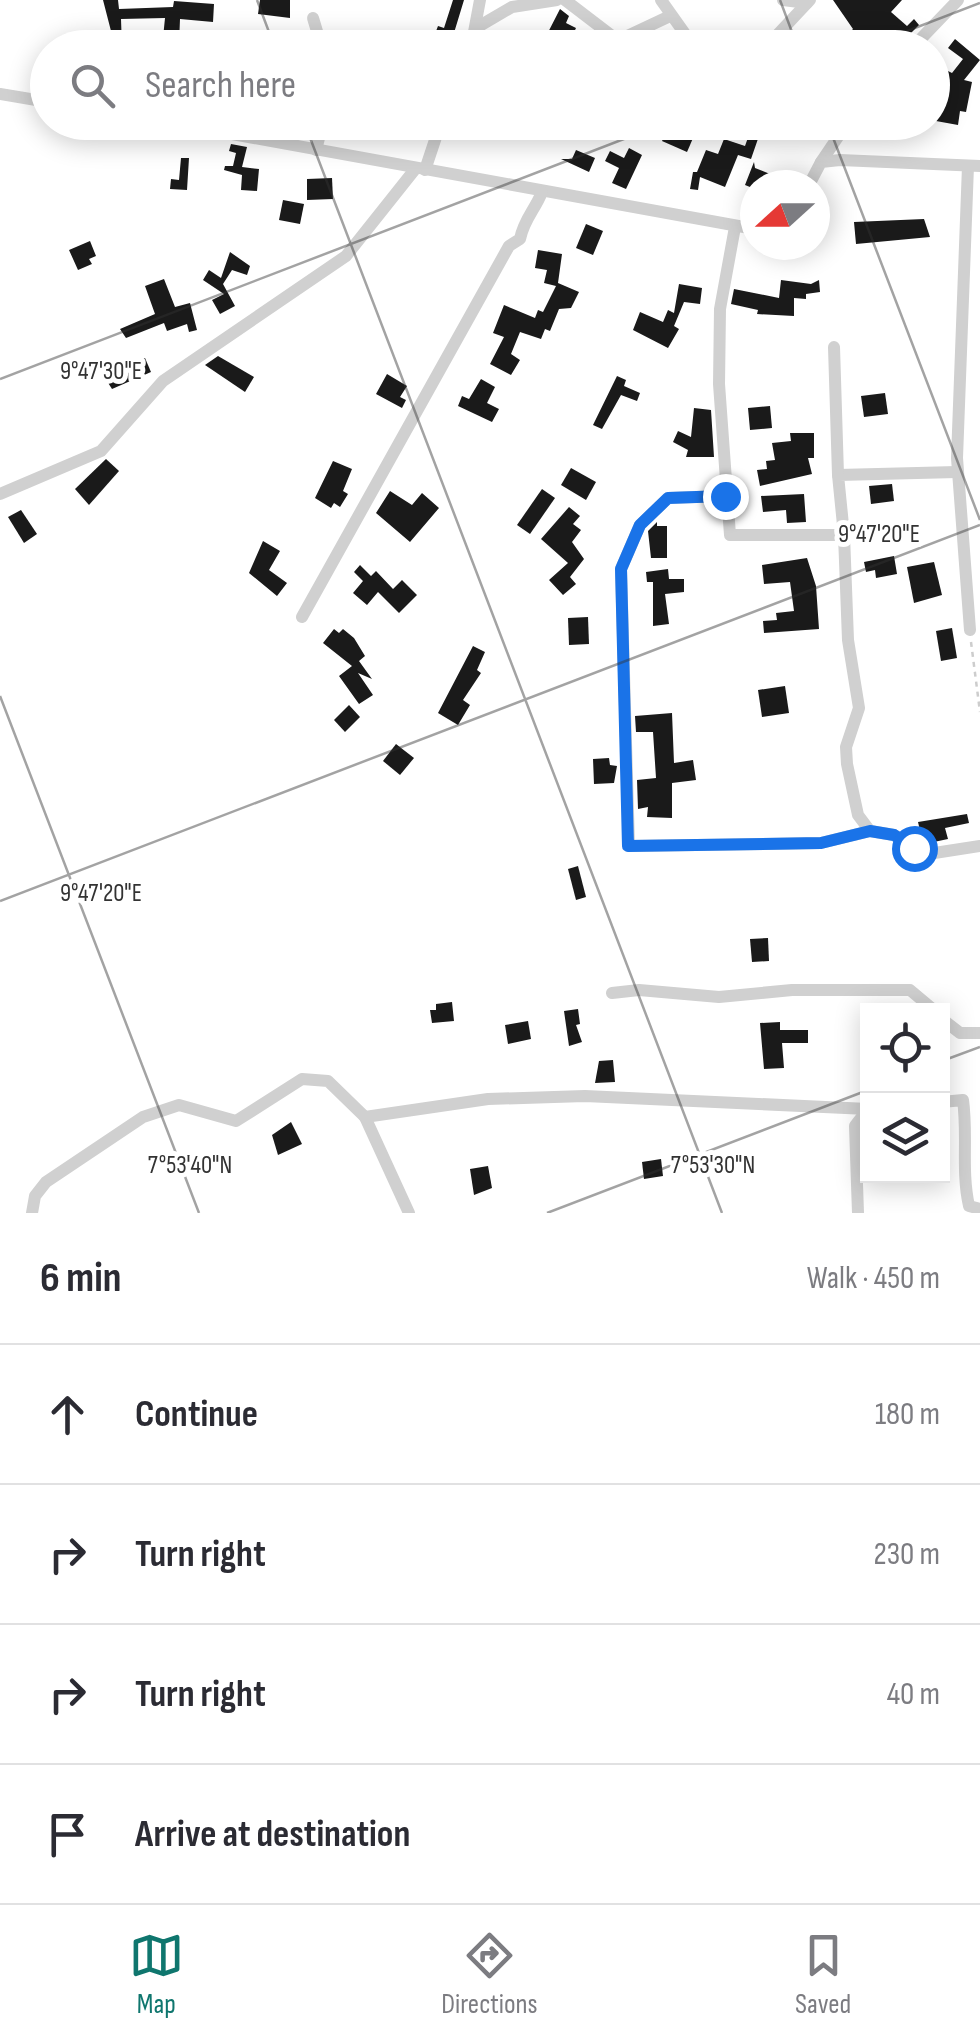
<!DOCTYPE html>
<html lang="en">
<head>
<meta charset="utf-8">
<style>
  body { margin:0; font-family:"Sofia Sans Condensed",sans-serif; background:#f2f2f3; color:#2b2b33 }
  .controls { position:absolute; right:30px; bottom:30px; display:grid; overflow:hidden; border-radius:0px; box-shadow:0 5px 25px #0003 }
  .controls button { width:90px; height:90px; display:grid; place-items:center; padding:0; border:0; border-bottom:2px solid #e1e1e2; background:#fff; color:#2b2b33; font:50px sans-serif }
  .compass { position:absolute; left:740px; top:170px; width:90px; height:90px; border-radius:50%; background:#fff; box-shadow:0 5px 25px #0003; rotate:249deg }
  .stop { position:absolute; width:30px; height:30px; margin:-22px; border:8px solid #1a73e8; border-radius:50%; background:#fff }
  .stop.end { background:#1a73e8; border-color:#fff; box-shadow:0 2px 10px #0008 }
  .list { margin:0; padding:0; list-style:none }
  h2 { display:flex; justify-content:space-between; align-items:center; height:130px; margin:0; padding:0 40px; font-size:42px }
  h2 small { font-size:32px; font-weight:400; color:#7c7c81 }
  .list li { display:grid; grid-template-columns:65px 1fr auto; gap:30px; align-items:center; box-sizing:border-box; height:140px; padding:0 40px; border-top:2px solid #e1e1e2 }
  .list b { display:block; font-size:38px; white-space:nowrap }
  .list em { font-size:32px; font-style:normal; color:#7c7c81 }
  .icon { flex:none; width:55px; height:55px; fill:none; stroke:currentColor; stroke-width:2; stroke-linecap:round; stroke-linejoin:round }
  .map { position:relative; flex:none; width:980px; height:1213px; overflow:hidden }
  .search { position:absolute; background:#fff; box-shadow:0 5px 25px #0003; left:30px; right:30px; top:30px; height:110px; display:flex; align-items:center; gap:25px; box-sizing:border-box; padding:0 35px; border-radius:55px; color:#7c7c81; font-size:38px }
  .sheet { height:690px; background:#fff }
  nav { display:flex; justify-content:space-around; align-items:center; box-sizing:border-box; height:140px; border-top:2px solid #e1e1e2; background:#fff; font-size:28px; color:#7c7c81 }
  nav a { display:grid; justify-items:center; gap:5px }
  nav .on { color:#0f766e }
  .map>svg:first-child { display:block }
</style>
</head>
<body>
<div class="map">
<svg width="980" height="1213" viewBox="0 0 980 1213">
  <rect width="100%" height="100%" fill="#fff"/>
  <!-- building -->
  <g fill="#1a1a1a">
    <polygon points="103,0 118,0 119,9 173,7 174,1 214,4 213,22 180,19 179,44 170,44 171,38 163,38 165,18 121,19 122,48 109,48 111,31"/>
    <polygon points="260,0 290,0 290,18 258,14"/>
    <polygon points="453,0 464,0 450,46 433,39 438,26 444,28"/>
    <polygon points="833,0 902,0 891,12 907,26 914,19 919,25 901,43 890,30 873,46 868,40 860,48 853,48 844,39 853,29"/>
    <polygon points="560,9 569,16 566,23 576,28 571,39 587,48 540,48"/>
    <polygon points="955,39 980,60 964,80 972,82 966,112 960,111 958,125 936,121 942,88 932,84 932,63 952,73 963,59 948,48"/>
    <polygon points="671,122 700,122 687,152 662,141"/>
    <polygon points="738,122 769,122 764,135 760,133 751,159 738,155 725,187 700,177 698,190 690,189 693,172 697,172 706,150 718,154 724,139 745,146 751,129"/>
    <polygon points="231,144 247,147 242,167 259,169 257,191 241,190 242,175 224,170 225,166 233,166 236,153 229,151"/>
    <polygon points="629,148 642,155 626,189 612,183 619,168 605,161 610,151 624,158"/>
    <polygon points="576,150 595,158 589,172 561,159 572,159"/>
    <polygon points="181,158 189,158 187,190 170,189 171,179 179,180"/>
    <polygon points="754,162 755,168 780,178 777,185 755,185 755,189 745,185"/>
    <polygon points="332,178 333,199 307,200 307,179"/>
    <polygon points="283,200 304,204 300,224 279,220"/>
    <polygon points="924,219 930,237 856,244 854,222"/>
    <polygon points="586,224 603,231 593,255 576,248"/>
    <polygon points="90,241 96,256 89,259 92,264 78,270 69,250"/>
    <polygon points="538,250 562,254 558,283 579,292 571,308 559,309 550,331 545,329 541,339 520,332 511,354 520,360 511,375 490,364 504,337 493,333 504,305 535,318 538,310 543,312 556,286 544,283 547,270 535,268"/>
    <polygon points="230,252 250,266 247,275 232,270 223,284 235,306 220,314 212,300 224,294 203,280 209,270 221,278"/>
    <polygon points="164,279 175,307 190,303 197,330 189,332 187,324 167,331 164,323 126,338 120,329 155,314 145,286"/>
    <polygon points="781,280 811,284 819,280 820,292 806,294 806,299 794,298 794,316 757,314 758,310 731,304 734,289 779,298"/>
    <polygon points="679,284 702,288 700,304 684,302 674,326 679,329 668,348 633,330 640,312 663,322 668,310 674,313"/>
    <polygon points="218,356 254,377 245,392 205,365"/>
    <polygon points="145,358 151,372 112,389 105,378"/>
    <polygon points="387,374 407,386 400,397 406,400 402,408 376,394"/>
    <polygon points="617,376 626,380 624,386 640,393 637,401 621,395 602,429 593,425"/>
    <polygon points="481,379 495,387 487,403 499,409 492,422 458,406 462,396 469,399"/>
    <polygon points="885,393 888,414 864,417 861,396"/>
    <polygon points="770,406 772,428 750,430 748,408"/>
    <polygon points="694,408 711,410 714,457 686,457 688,450 673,442 678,431 691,437"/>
    <polygon points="790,433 814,433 814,458 808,458 812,474 760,486 757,470 767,469 766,461 775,460 772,443 791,441"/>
    <polygon points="106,459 119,471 89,505 75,489"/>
    <polygon points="333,461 352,469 343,491 348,494 340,507 334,503 331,508 315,498"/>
    <polygon points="571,468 596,482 586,500 561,485"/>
    <polygon points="892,484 894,501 871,504 869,486"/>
    <polygon points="542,489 555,498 530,534 517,525"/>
    <polygon points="390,491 412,505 422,493 439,508 410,542 376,513"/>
    <polygon points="804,494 806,522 787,523 786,510 763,512 761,496"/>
    <polygon points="569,507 580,516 573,524 581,530 572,542 584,559 570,577 576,584 563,595 549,580 568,563 541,539"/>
    <polygon points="21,510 37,534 24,543 8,517"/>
    <polygon points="657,522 657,526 667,526 667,558 651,558 648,531"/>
    <polygon points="263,541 280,551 269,570 287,583 277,596 249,573"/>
    <polygon points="894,556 897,574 876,578 875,570 866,572 864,562"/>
    <polygon points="807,558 816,586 819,629 764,633 763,621 777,620 776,613 794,611 790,582 764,584 762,565"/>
    <polygon points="934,562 942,595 914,603 907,567"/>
    <polygon points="360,565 371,576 376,571 393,589 402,580 417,595 399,613 378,592 367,605 353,593 363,581 354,572"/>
    <polygon points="668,569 669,579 684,579 684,592 665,594 669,624 653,626 653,582 647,582 646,572"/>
    <polygon points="588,617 589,644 569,645 568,618"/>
    <polygon points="952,628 957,658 941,661 936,631"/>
    <polygon points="334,629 339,633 343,629 354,638 365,656 359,661 372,679 358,673 373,695 359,704 339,676 352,666 323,643"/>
    <polygon points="473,646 485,652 477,670 481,673 463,700 470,705 458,725 438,713"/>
    <polygon points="785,686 789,713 762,717 758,690"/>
    <polygon points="349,705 360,717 345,732 334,720"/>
    <polygon points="672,713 674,763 693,760 696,780 672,783 672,818 647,817 648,807 638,809 637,780 656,778 653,732 636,732 635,716"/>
    <polygon points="396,744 414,758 400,775 383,761"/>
    <polygon points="609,758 610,765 617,766 614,783 594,784 593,759"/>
    <polygon points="967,814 969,823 945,828 948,839 929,843 922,839 918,822"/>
    <polygon points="578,866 586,897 576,900 568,869"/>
    <polygon points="768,938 769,961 752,962 750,939"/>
    <polygon points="452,1002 454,1021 432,1023 430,1010 436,1010 436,1004"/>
    <polygon points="578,1009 580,1024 576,1025 582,1042 569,1046 564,1011"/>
    <polygon points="528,1021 531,1039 508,1044 505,1025"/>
    <polygon points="780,1022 780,1030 808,1030 808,1043 782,1043 784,1068 764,1069 760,1023"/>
    <polygon points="613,1060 615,1082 595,1083 599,1061"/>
    <polygon points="291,1122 302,1144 278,1155 272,1135"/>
    <polygon points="661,1159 663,1176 644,1179 642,1162"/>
    <polygon points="488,1166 492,1188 474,1195 470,1169"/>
  </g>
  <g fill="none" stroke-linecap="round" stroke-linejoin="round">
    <!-- path -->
    <polyline stroke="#cdcdcd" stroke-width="2.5" stroke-dasharray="5 5" stroke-linecap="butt" points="971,642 980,712"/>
    <!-- street -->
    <g stroke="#d0d0d0" stroke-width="12">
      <polyline points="565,0 616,39"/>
      <polyline points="661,0 695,48"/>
      <polyline points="783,0 807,3"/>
      <polyline points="313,18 322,48"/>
      <polyline points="476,28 512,7 557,0"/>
      <polyline points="471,48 480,0"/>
      <polyline points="602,48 670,16"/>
      <polyline points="765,48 810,0"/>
      <polyline points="912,48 958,0"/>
      <polyline points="0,94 48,102"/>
      <polyline points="166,122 755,229"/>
      <polyline points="316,150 323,122"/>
      <polyline points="821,162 848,122"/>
      <polyline points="968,166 957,458 970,630"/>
      <polyline points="425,170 441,122"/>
      <polyline points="809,185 821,162 840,160 980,166"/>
      <polyline points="735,227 720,309 719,384 730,535 844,535 838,475 957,472"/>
      <polyline points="834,347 838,475"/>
      <polyline points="0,494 101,451 163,381 346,256 416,168"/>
      <polyline points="725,496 668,498 640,525 621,569 629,846 821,843 870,831 894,835 928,854 980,846"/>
      <polyline points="844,535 848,640 859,708 846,747 847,764 858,815 870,831"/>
      <path d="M302,617L509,246L520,239C524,219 535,210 542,192"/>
      <polyline points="612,993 639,990 719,997 792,990 910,990 935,1011"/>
      <polyline points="942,1019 960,1033 980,1033"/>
      <path d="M942,1102L963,1100C968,1136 961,1170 969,1206L980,1209"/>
      <polyline points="365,1117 409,1213"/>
      <polyline points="32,1213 35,1196 46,1182 143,1117 179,1105 236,1121 302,1079 328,1081 365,1117 488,1099 585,1096 868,1109"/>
      <polyline points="858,1213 855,1126 868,1109"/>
    </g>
  </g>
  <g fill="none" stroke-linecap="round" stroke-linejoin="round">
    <!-- route -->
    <polyline stroke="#1a73e8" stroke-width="12" points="725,496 668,498 640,525 621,569 628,846 821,843 870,831 894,835 914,848"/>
  </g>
  <!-- ticks -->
  <path fill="none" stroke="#333" stroke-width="2.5" stroke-opacity="0.45" d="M257,0L275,48M780,0L798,48M863,48L980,3M304,122L722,1213M827,122L980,520M0,379L668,122M0,696L199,1213M0,901L980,525M942,1061L980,1047M547,1213L868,1090"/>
  <g font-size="25" text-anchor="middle" fill="#333" stroke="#fff" stroke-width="10" stroke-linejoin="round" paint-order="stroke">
    <text x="101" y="379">9°47'30"E</text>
    <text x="879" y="542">9°47'20"E</text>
    <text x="101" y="901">9°47'20"E</text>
    <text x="190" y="1173">7°53'40"N</text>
    <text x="713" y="1173">7°53'30"N</text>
  </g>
</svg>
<div class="controls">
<button><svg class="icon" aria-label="locate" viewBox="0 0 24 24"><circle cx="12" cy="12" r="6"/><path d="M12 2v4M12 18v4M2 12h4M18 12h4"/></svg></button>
<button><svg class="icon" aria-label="layers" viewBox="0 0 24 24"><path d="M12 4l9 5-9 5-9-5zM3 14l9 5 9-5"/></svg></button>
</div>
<svg class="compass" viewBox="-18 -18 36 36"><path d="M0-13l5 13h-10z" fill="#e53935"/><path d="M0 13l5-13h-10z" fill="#7c7c81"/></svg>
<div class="stop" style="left:914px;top:848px"></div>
<div class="stop end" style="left:725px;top:496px"></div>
<div class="search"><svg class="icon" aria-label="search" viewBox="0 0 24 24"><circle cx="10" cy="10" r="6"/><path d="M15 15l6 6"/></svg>Search here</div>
</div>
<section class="sheet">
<h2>6 min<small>Walk · 450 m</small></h2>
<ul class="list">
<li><svg class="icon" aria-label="ahead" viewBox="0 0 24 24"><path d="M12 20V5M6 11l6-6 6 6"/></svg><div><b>Continue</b></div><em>180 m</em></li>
<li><svg class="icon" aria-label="right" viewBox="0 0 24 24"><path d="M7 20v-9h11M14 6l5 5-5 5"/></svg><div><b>Turn right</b></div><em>230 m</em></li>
<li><svg class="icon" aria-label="right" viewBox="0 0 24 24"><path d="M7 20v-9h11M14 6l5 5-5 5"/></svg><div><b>Turn right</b></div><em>40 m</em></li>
<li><svg class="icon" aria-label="arrive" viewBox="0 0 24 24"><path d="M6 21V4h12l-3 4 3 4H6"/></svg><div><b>Arrive at destination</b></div></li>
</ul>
</section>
<nav>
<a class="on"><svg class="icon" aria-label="map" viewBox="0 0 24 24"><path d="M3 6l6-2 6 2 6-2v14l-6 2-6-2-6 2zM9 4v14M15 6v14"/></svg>Map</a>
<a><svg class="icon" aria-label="directions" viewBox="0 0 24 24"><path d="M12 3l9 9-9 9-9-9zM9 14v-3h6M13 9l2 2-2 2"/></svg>Directions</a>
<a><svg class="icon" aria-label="saved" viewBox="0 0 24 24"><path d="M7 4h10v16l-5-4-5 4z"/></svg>Saved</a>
</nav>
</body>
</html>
